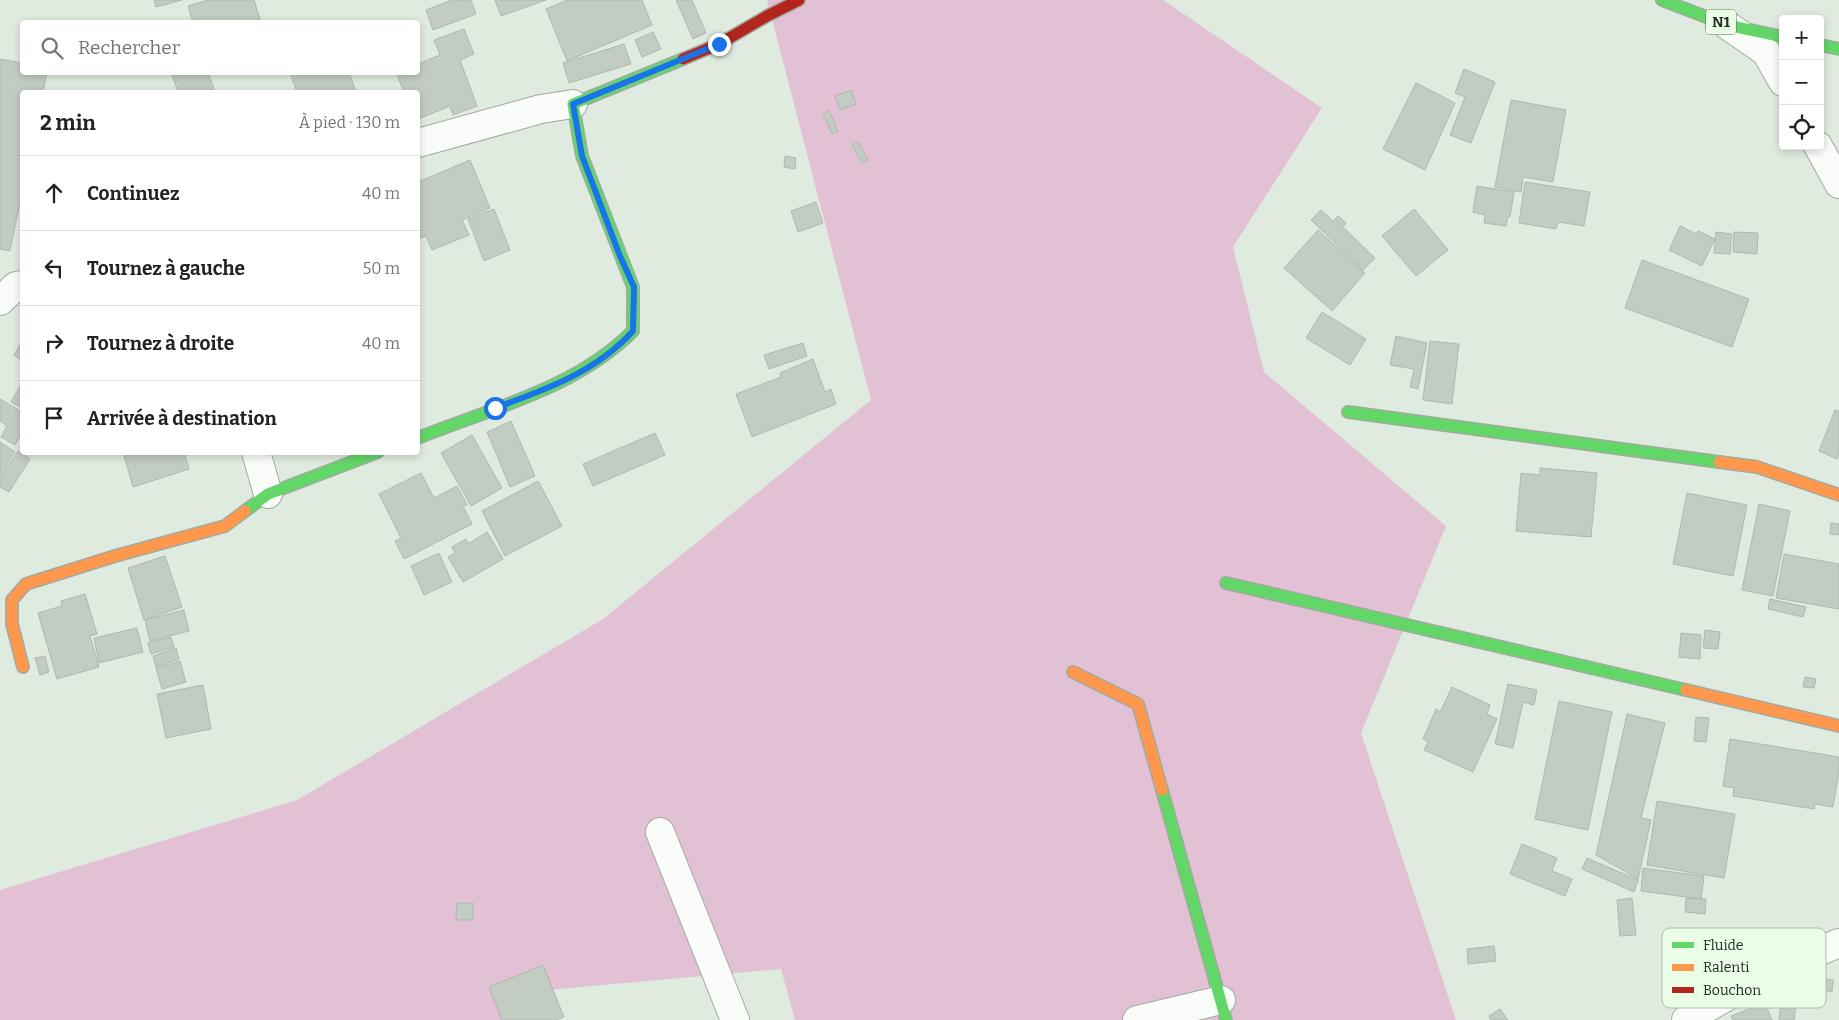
<!DOCTYPE html>
<html lang="fr">
<head>
<meta charset="utf-8">
<style>
  body { margin:0; font-family:Bitter,serif; background:#f6f6f6; color:#222 }
  .controls { position:absolute; right:15px; top:15px; display:grid; overflow:hidden; border-radius:5px; box-shadow:0 2px 8px #0003 }
  .controls button { width:45px; height:45px; display:grid; place-items:center; padding:0; border:0; border-bottom:1px solid #e0e0e0; background:#fff; color:#222; font:25px sans-serif }
  .stop { position:absolute; width:15px; height:15px; margin:-11px; border:4px solid #1a73e8; border-radius:50%; background:#fff }
  .stop.end { background:#1a73e8; border-color:#fff; box-shadow:0 1px 5px #0008 }
  .list { margin:0; padding:0; list-style:none }
  h2 { display:flex; justify-content:space-between; align-items:center; height:65px; margin:0; padding:0 20px; font-size:21px }
  h2 small { font-size:16px; font-weight:400; color:#767676 }
  .list li { display:grid; grid-template-columns:32px 1fr auto; gap:15px; align-items:center; box-sizing:border-box; height:75px; padding:0 20px; border-top:1px solid #e0e0e0 }
  .list b { display:block; font-size:19px; white-space:nowrap }
  .list em { font-size:16px; font-style:normal; color:#767676 }
  .icon { flex:none; width:28px; height:28px; fill:none; stroke:currentColor; stroke-width:2; stroke-linecap:round; stroke-linejoin:round }
  .map { position:relative; flex:none; width:1839px; height:1020px; overflow:hidden }
  .search { position:absolute; background:#fff; box-shadow:0 2px 8px #0003; left:20px; top:20px; width:400px; height:55px; display:flex; align-items:center; gap:12px; box-sizing:border-box; padding:0 18px; border-radius:5px; color:#767676; font-size:19px }
  .panel { position:absolute; background:#fff; box-shadow:0 2px 8px #0003; left:20px; top:90px; width:400px; height:365px; border-radius:5px }
  .map>svg:first-child { display:block }
</style>
</head>
<body>
<div class="map">
<svg width="1839" height="1020" viewBox="0 0 1839 1020">
  <rect width="100%" height="100%" fill="#e0ebdf"/>
  <!-- forest -->
  <polygon fill="#e2c1d4" points="767,0 1163,0 1322,108 1233,247 1264,372 1446,526 1361,733 1456,1020 795,1020 781,969 513,993 512,1020 0,1020 0,890 297,800 603,619 871,400"/>
  <!-- building -->
  <g fill="#c3ccc2" stroke="#afb8af">
    <polygon points="154,0 182,0 156,7"/>
    <polygon points="208,0 254,0 261,22 193,22 188,6"/>
    <polygon points="452,0 471,0 476,14 433,30 426,10"/>
    <polygon points="495,0 546,0 501,16"/>
    <polygon points="567,0 642,0 652,25 567,61 546,9"/>
    <polygon points="676,0 692,0 706,33 693,39"/>
    <polygon points="464,29 474,54 460,60 477,106 453,115 450,106 418,119 418,92 404,92 396,72 418,72 418,64 440,55 434,40"/>
    <polygon points="653,32 661,49 642,57 635,40"/>
    <polygon points="624,44 631,64 569,83 563,63"/>
    <polygon points="0,59 22,63 22,72 47,72 43,92 22,92 22,192 10,251 0,249"/>
    <polygon points="1464,69 1495,82 1471,143 1450,135 1465,97 1455,93"/>
    <polygon points="171,72 208,72 215,92 178,92"/>
    <polygon points="349,72 356,92 297,92 290,73"/>
    <polygon points="1416,83 1455,103 1425,170 1383,149"/>
    <polygon points="851,90 856,104 840,110 835,96"/>
    <polygon points="1511,100 1566,110 1553,182 1523,177 1521,192 1495,187"/>
    <polygon points="829,111 838,131 832,134 823,114"/>
    <polygon points="858,142 868,160 862,163 852,145"/>
    <polygon points="785,156 796,158 795,169 784,167"/>
    <polygon points="470,160 490,208 462,220 469,235 432,250 426,236 418,239 418,182"/>
    <polygon points="1525,182 1590,192 1584,226 1558,222 1556,229 1519,223"/>
    <polygon points="1477,186 1514,192 1510,217 1508,216 1506,226 1484,223 1485,215 1473,212"/>
    <polygon points="816,202 823,223 798,232 791,211"/>
    <polygon points="494,209 510,250 484,261 468,219"/>
    <polygon points="1414,209 1448,250 1416,276 1382,236"/>
    <polygon points="1321,210 1333,221 1338,216 1346,223 1343,227 1375,258 1363,270 1311,220"/>
    <polygon points="1680,226 1696,234 1698,231 1715,239 1702,266 1669,250"/>
    <polygon points="1318,230 1365,273 1332,311 1284,268"/>
    <polygon points="1716,232 1732,234 1730,254 1714,253"/>
    <polygon points="1734,232 1758,233 1757,254 1733,252"/>
    <polygon points="1642,260 1749,299 1732,347 1625,308"/>
    <polygon points="1322,312 1366,339 1350,365 1306,338"/>
    <polygon points="1396,336 1427,343 1418,389 1410,387 1414,369 1390,365"/>
    <polygon points="22,341 22,361 14,355"/>
    <polygon points="1430,341 1459,344 1452,404 1423,400"/>
    <polygon points="803,343 807,356 769,369 764,355"/>
    <polygon points="813,359 825,392 831,389 836,404 752,437 736,394 781,377 780,373"/>
    <polygon points="22,383 22,408 11,402"/>
    <polygon points="0,399 22,412 22,431 15,445 1,437 7,426 0,421"/>
    <polygon points="1835,410 1839,411 1839,454 1837,459 1819,451"/>
    <polygon points="511,421 535,476 510,487 487,432"/>
    <polygon points="655,433 665,455 593,486 583,464"/>
    <polygon points="472,435 502,488 471,506 441,453"/>
    <polygon points="0,442 15,452 0,476"/>
    <polygon points="18,451 30,459 9,492 0,487 0,479"/>
    <polygon points="123,452 184,452 189,469 133,487"/>
    <polygon points="1540,468 1597,473 1591,537 1516,531 1521,473 1540,475"/>
    <polygon points="421,473 434,498 457,486 467,505 463,506 472,524 404,559 395,541 401,538 379,494"/>
    <polygon points="538,481 562,526 505,556 482,511"/>
    <polygon points="1687,493 1747,505 1733,576 1673,564"/>
    <polygon points="1759,504 1790,511 1773,596 1742,590"/>
    <polygon points="1831,523 1839,524 1839,535 1830,534"/>
    <polygon points="487,532 503,559 463,582 448,557 455,553 452,547 466,539 468,544"/>
    <polygon points="439,553 452,582 424,595 411,566"/>
    <polygon points="1784,554 1839,564 1839,609 1776,598"/>
    <polygon points="165,556 182,607 144,620 128,568"/>
    <polygon points="85,594 97,634 90,636 99,667 57,679 38,613 62,606 61,601"/>
    <polygon points="1770,599 1806,607 1803,617 1768,609"/>
    <polygon points="184,610 189,631 150,641 145,620"/>
    <polygon points="137,628 143,652 99,663 94,638"/>
    <polygon points="1705,630 1720,632 1718,649 1703,648"/>
    <polygon points="1681,633 1701,635 1700,659 1679,657"/>
    <polygon points="171,637 174,647 151,654 148,643"/>
    <polygon points="176,648 179,659 156,667 153,656"/>
    <polygon points="45,656 49,672 40,675 35,658"/>
    <polygon points="180,661 186,682 162,689 156,668"/>
    <polygon points="1805,677 1816,679 1814,688 1803,687"/>
    <polygon points="1508,684 1537,690 1534,705 1523,702 1513,748 1495,744"/>
    <polygon points="203,685 211,729 166,738 157,694"/>
    <polygon points="1452,687 1490,705 1487,714 1497,719 1473,772 1424,750 1428,742 1423,739 1436,709 1440,712"/>
    <polygon points="1559,701 1612,712 1588,830 1535,819"/>
    <polygon points="1627,714 1665,723 1641,818 1651,820 1638,879 1596,855"/>
    <polygon points="1696,717 1709,718 1706,742 1694,741"/>
    <polygon points="1730,739 1839,757 1839,772 1833,807 1815,804 1814,809 1733,796 1734,788 1723,786"/>
    <polygon points="1657,801 1735,814 1724,878 1647,865"/>
    <polygon points="1522,844 1557,858 1552,871 1572,879 1565,896 1510,874"/>
    <polygon points="1587,858 1638,880 1634,892 1582,869"/>
    <polygon points="1643,868 1704,876 1701,899 1641,891"/>
    <polygon points="1632,898 1636,935 1620,936 1617,900"/>
    <polygon points="1686,898 1706,899 1705,914 1685,912"/>
    <polygon points="457,903 473,903 473,920 456,920"/>
    <polygon points="1494,946 1496,961 1468,964 1467,949"/>
    <polygon points="543,965 564,1017 556,1020 502,1020 489,987"/>
    <polygon points="1824,979 1833,980 1832,992 1822,990"/>
    <polygon points="1781,1002 1796,1004 1794,1020 1779,1020"/>
    <polygon points="1765,1003 1772,1020 1733,1020 1731,1016"/>
    <polygon points="1500,1009 1508,1020 1491,1020 1489,1016"/>
  </g>
  <g fill="none" stroke-linecap="round" stroke-linejoin="round">
    <defs>
      <g id="street">
        <polyline points="1727,25 1766,52 1783,82"/>
        <polyline points="418,143 541,109 573,104"/>
        <polyline points="1818,146 1839,184"/>
        <polyline points="0,301 16,286 22,285"/>
        <polyline points="256,452 268,494"/>
        <polyline points="660,832 735,1020"/>
        <polyline points="1137,1020 1221,1000"/>
        <polyline points="1686,1020 1773,970 1839,943"/>
      </g>
      <g id="fast">
        <polyline points="1662,0 1727,25 1783,37"/>
        <polyline points="1820,45 1839,49"/>
        <polyline points="1348,412 1719,462"/>
        <path d="M418,438C492,408 575,389 633,331V287L582,156L573,104L683,59"/>
        <polyline points="245,511 268,494 378,452"/>
        <polyline points="1226,583 1686,690"/>
        <polyline points="1162,790 1226,1020"/>
      </g>
      <g id="slow">
        <polyline points="1719,462 1757,467 1839,495"/>
        <polyline points="23,667 12,624 12,600 26,584 115,556 225,526 245,511"/>
        <polyline points="1073,672 1138,704 1162,790"/>
        <polyline points="1686,690 1839,726"/>
      </g>
      <polyline id="jam" points="683,59 719,44 767,16 799,0"/>
    </defs>
    <!-- street casing -->
    <use href="#street" stroke="#a2aaa1" stroke-width="30"/>
    <!-- fast casing -->
    <use href="#fast" stroke="#a2aaa1" stroke-width="14"/>
    <!-- slow casing -->
    <use href="#slow" stroke="#a2aaa1" stroke-width="14"/>
    <!-- jam casing -->
    <use href="#jam" stroke="#a2aaa1" stroke-width="14"/>
    <!-- street -->
    <use href="#street" stroke="#fafcfa" stroke-width="28"/>
    <!-- fast -->
    <use href="#fast" stroke="#63d668" stroke-width="11"/>
    <!-- slow -->
    <use href="#slow" stroke="#ff974d" stroke-width="11"/>
    <!-- jam -->
    <use href="#jam" stroke="#b3261e" stroke-width="11"/>
  </g>
  <g fill="none" stroke-linecap="round" stroke-linejoin="round">
    <!-- route -->
    <path stroke="#1a73e8" stroke-width="6" d="M495,408C545,390 596,372 633,331L634,287L620,256L582,156L573,104L719,44"/>
  </g>
  <g text-anchor="middle" dominant-baseline="central" stroke-width="4" stroke-linejoin="round" paint-order="stroke">
    <!-- shield labels -->
    <rect fill="#e9fde7" stroke="#5f6a5e" stroke-width="1" x="1706" y="9.5" width="30" height="25" rx="4"/>
    <g font-size="15" font-weight="bold" fill="#242b23">
      <text x="1721" y="22">N1</text>
    </g>
  </g>
  <!-- legend -->
  <rect x="1662" y="928" width="164" height="80" rx="8" fill="#e9fde7" stroke="#aebeac" stroke-width="1"/>
  <rect x="1672" y="942" width="22" height="6" fill="#63d668"/>
  <rect x="1672" y="964" width="22" height="7" fill="#ff974d"/>
  <rect x="1672" y="987" width="22" height="6" fill="#b3261e"/>
  <g font-size="14" fill="#242b23">
    <text x="1703" y="950">Fluide</text>
    <text x="1703" y="972">Ralenti</text>
    <text x="1703" y="995">Bouchon</text>
  </g>
</svg>
<div class="controls">
<button>+</button>
<button>−</button>
<button><svg class="icon" aria-label="locate" viewBox="0 0 24 24"><circle cx="12" cy="12" r="6"/><path d="M12 2v4M12 18v4M2 12h4M18 12h4"/></svg></button>
</div>
<div class="stop" style="left:495px;top:408px"></div>
<div class="stop end" style="left:719px;top:44px"></div>
<div class="search"><svg class="icon" aria-label="search" viewBox="0 0 24 24"><circle cx="10" cy="10" r="6"/><path d="M15 15l6 6"/></svg>Rechercher</div>
<section class="panel">
<h2>2 min<small>À pied · 130 m</small></h2>
<ul class="list">
<li><svg class="icon" aria-label="ahead" viewBox="0 0 24 24"><path d="M12 20V5M6 11l6-6 6 6"/></svg><div><b>Continuez</b></div><em>40 m</em></li>
<li><svg class="icon" aria-label="left" viewBox="0 0 24 24"><path d="M17 20v-9H6M10 6l-5 5 5 5"/></svg><div><b>Tournez à gauche</b></div><em>50 m</em></li>
<li><svg class="icon" aria-label="right" viewBox="0 0 24 24"><path d="M7 20v-9h11M14 6l5 5-5 5"/></svg><div><b>Tournez à droite</b></div><em>40 m</em></li>
<li><svg class="icon" aria-label="arrive" viewBox="0 0 24 24"><path d="M6 21V4h12l-3 4 3 4H6"/></svg><div><b>Arrivée à destination</b></div></li>
</ul>
</section>
</div>
</body>
</html>
